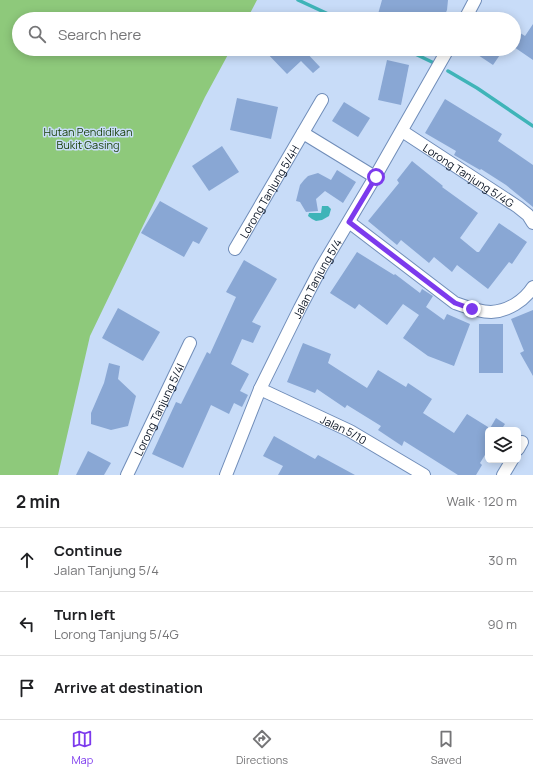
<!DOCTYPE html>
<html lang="en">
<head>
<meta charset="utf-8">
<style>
  body { margin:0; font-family:Manrope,sans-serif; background:#f2f2f2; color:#202124 }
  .controls { position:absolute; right:12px; bottom:12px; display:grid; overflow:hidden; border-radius:6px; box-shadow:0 2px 10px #0003 }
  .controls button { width:36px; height:36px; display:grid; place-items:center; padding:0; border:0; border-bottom:1px solid #e0e0e0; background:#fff; color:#202124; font:20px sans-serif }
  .stop { position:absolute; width:12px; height:12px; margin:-9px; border:3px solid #7c3aed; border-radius:50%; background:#fff }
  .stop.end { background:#7c3aed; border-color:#fff; box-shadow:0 1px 4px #0008 }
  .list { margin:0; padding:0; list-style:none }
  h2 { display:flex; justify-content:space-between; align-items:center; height:52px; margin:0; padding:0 16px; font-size:17px }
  h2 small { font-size:13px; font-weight:400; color:#757577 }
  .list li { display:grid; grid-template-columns:26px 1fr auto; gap:12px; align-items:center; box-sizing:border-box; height:64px; padding:0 16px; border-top:1px solid #e0e0e0 }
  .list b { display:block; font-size:15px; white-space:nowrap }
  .list p { margin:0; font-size:13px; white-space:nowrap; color:#757577 }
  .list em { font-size:13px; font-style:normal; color:#757577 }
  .icon { flex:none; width:22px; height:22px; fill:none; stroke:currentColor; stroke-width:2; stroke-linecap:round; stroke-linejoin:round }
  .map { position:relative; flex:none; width:533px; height:475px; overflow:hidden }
  .search { position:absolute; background:#fff; box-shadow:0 2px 10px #0003; left:12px; right:12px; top:12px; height:44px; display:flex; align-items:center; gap:10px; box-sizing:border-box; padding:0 14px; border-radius:22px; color:#757577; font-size:15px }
  .sheet { height:244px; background:#fff }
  nav { display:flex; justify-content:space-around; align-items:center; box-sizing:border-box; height:56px; border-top:1px solid #e0e0e0; background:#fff; font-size:11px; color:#757577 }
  nav a { display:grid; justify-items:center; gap:2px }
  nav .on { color:#7c3aed }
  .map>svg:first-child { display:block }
</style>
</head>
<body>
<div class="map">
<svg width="533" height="475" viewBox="0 0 533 475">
  <rect width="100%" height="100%" fill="#c8dcf8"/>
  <!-- green -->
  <polygon fill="#8ec97b" points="0,0 257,0 247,19 19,19 19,49 231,49 205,97 90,336 58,475 0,475"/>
  <!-- water -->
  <polygon fill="#3fb4b8" points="322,206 328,206 331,209 329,216 322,220 316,221 312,219 308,216 309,213 321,213"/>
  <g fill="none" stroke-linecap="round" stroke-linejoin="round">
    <!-- stream -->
    <g stroke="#3fb4b8" stroke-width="3.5">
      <polyline points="298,0 339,19"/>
      <polyline points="405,49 434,63"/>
      <polyline points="448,71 477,88 533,126"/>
    </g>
  </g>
  <!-- building -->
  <g fill="#89a7d4">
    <polygon points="382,0 448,0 447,10 443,19 394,19 378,14"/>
    <polygon points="533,24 533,60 514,47 514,29 525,36"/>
    <polygon points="263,49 303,49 320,67 313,73 301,61 287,74"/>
    <polygon points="469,49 504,49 493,65"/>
    <polygon points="387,60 409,65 401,105 378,100"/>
    <polygon points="237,98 278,107 271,139 230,130"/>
    <polygon points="445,99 502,134 498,141 533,165 533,207 506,185 481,169 480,170 454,155 456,151 425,133"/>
    <polygon points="344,102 370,118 358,137 332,121"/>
    <polygon points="222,146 239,172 209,191 192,166"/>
    <polygon points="412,161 443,186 442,187 478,213 460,238 477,252 479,252 499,223 527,242 512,264 509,262 488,289 457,265 452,272 434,257 429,263 401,240 397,245 368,221 399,183 397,180"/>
    <polygon points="337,170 356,182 343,203 325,191 316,199 318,211 306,212 300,202 296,201 300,185 304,180 308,176 318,173 331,180"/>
    <polygon points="160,201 208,228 199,244 193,241 184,257 141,233"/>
    <polygon points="357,252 394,275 395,274 420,293 422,289 433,296 426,307 444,320 447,314 470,324 454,366 428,356 403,338 419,315 403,304 387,325 359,304 355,309 330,293"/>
    <polygon points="244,260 277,279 252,322 261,326 253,343 242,339 231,364 249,374 240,391 248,395 242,407 234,403 229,414 211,405 183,468 152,454 176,402 181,404 207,352 210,354 236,297 226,292"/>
    <polygon points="118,308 160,332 143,361 102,338"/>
    <polygon points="533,310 533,376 520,353 524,351 511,319"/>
    <rect x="479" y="324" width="24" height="49"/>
    <polygon points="303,343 331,354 328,363 367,388 378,370 406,387 408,383 432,399 423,413 454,433 467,414 488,427 488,450 480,463 482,465 476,475 458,475 404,441 402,446 378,430 381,426 347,405 345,408 317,389 315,393 287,382"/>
    <polygon points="109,363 120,366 118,379 136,396 128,426 111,430 91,424 91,413 104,383"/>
    <polygon points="496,418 505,424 501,430 489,430"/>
    <polygon points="274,436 315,459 318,455 355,475 278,475 283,466 263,456"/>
    <polygon points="88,451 111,463 104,475 76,475"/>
  </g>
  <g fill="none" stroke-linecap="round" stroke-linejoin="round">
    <defs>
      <g id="minor">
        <polyline points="465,19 475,0"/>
        <path id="s1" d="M402,131L518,207L528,215L533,223"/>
        <polyline points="303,133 375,177"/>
        <path d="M349,222L455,303C466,307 479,312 491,312C508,311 524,301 533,287"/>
        <path id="s2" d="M235,249L322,100"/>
        <path id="s3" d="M260,389L350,431L424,475"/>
        <polyline points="518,449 522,442"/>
        <path id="s4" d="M127,475L190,343"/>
        <path id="s5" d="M226,475L260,389L300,308L321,268L375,177L448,49"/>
        <polyline points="503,475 512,460"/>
      </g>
    </defs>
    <!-- minor casing -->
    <use href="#minor" stroke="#708db9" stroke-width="14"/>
    <!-- minor -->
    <use href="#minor" stroke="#fff" stroke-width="12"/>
  </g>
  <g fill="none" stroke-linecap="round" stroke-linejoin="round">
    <!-- route -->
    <polyline stroke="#7c3aed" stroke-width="5" points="376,177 349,222 455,303 472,309"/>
  </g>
  <g text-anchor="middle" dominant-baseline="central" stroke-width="3" stroke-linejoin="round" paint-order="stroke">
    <!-- park labels -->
    <g font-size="11" fill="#163d04" stroke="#c8dcf8">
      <text x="88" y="131">Hutan Pendidikan<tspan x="88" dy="13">Bukit Gasing</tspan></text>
    </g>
    <!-- street labels -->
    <g font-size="11" fill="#071121" stroke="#c8dcf8">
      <text stroke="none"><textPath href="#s1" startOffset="80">Lorong Tanjung 5/4G</textPath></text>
      <text stroke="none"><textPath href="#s2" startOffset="67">Lorong Tanjung 5/4H</textPath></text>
      <text stroke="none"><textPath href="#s5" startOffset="217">Jalan Tanjung 5/4</textPath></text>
      <text stroke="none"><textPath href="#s4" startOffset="73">Lorong Tanjung 5/4I</textPath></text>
      <text stroke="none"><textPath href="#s3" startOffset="93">Jalan 5/10</textPath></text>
    </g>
  </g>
</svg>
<div class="controls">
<button><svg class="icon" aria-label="layers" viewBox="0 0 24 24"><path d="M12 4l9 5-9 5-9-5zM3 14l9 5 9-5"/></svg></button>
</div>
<div class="stop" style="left:376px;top:177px"></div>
<div class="stop end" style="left:472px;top:309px"></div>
<div class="search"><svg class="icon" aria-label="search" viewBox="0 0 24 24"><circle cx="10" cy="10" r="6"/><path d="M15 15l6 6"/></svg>Search here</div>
</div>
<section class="sheet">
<h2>2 min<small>Walk · 120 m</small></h2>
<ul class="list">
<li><svg class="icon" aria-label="ahead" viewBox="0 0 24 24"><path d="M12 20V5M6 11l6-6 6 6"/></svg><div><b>Continue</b><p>Jalan Tanjung 5/4</p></div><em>30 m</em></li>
<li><svg class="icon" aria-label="left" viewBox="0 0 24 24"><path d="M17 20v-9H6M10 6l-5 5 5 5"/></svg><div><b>Turn left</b><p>Lorong Tanjung 5/4G</p></div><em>90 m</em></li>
<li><svg class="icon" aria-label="arrive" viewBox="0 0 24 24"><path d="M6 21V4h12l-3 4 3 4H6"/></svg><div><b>Arrive at destination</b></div></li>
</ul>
</section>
<nav>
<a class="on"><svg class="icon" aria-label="map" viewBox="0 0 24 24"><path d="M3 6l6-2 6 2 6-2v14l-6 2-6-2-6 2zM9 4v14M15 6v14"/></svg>Map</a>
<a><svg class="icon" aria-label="directions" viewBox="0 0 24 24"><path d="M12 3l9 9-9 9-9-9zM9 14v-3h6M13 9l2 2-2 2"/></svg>Directions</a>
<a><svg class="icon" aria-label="saved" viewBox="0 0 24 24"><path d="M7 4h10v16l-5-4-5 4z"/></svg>Saved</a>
</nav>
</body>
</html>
